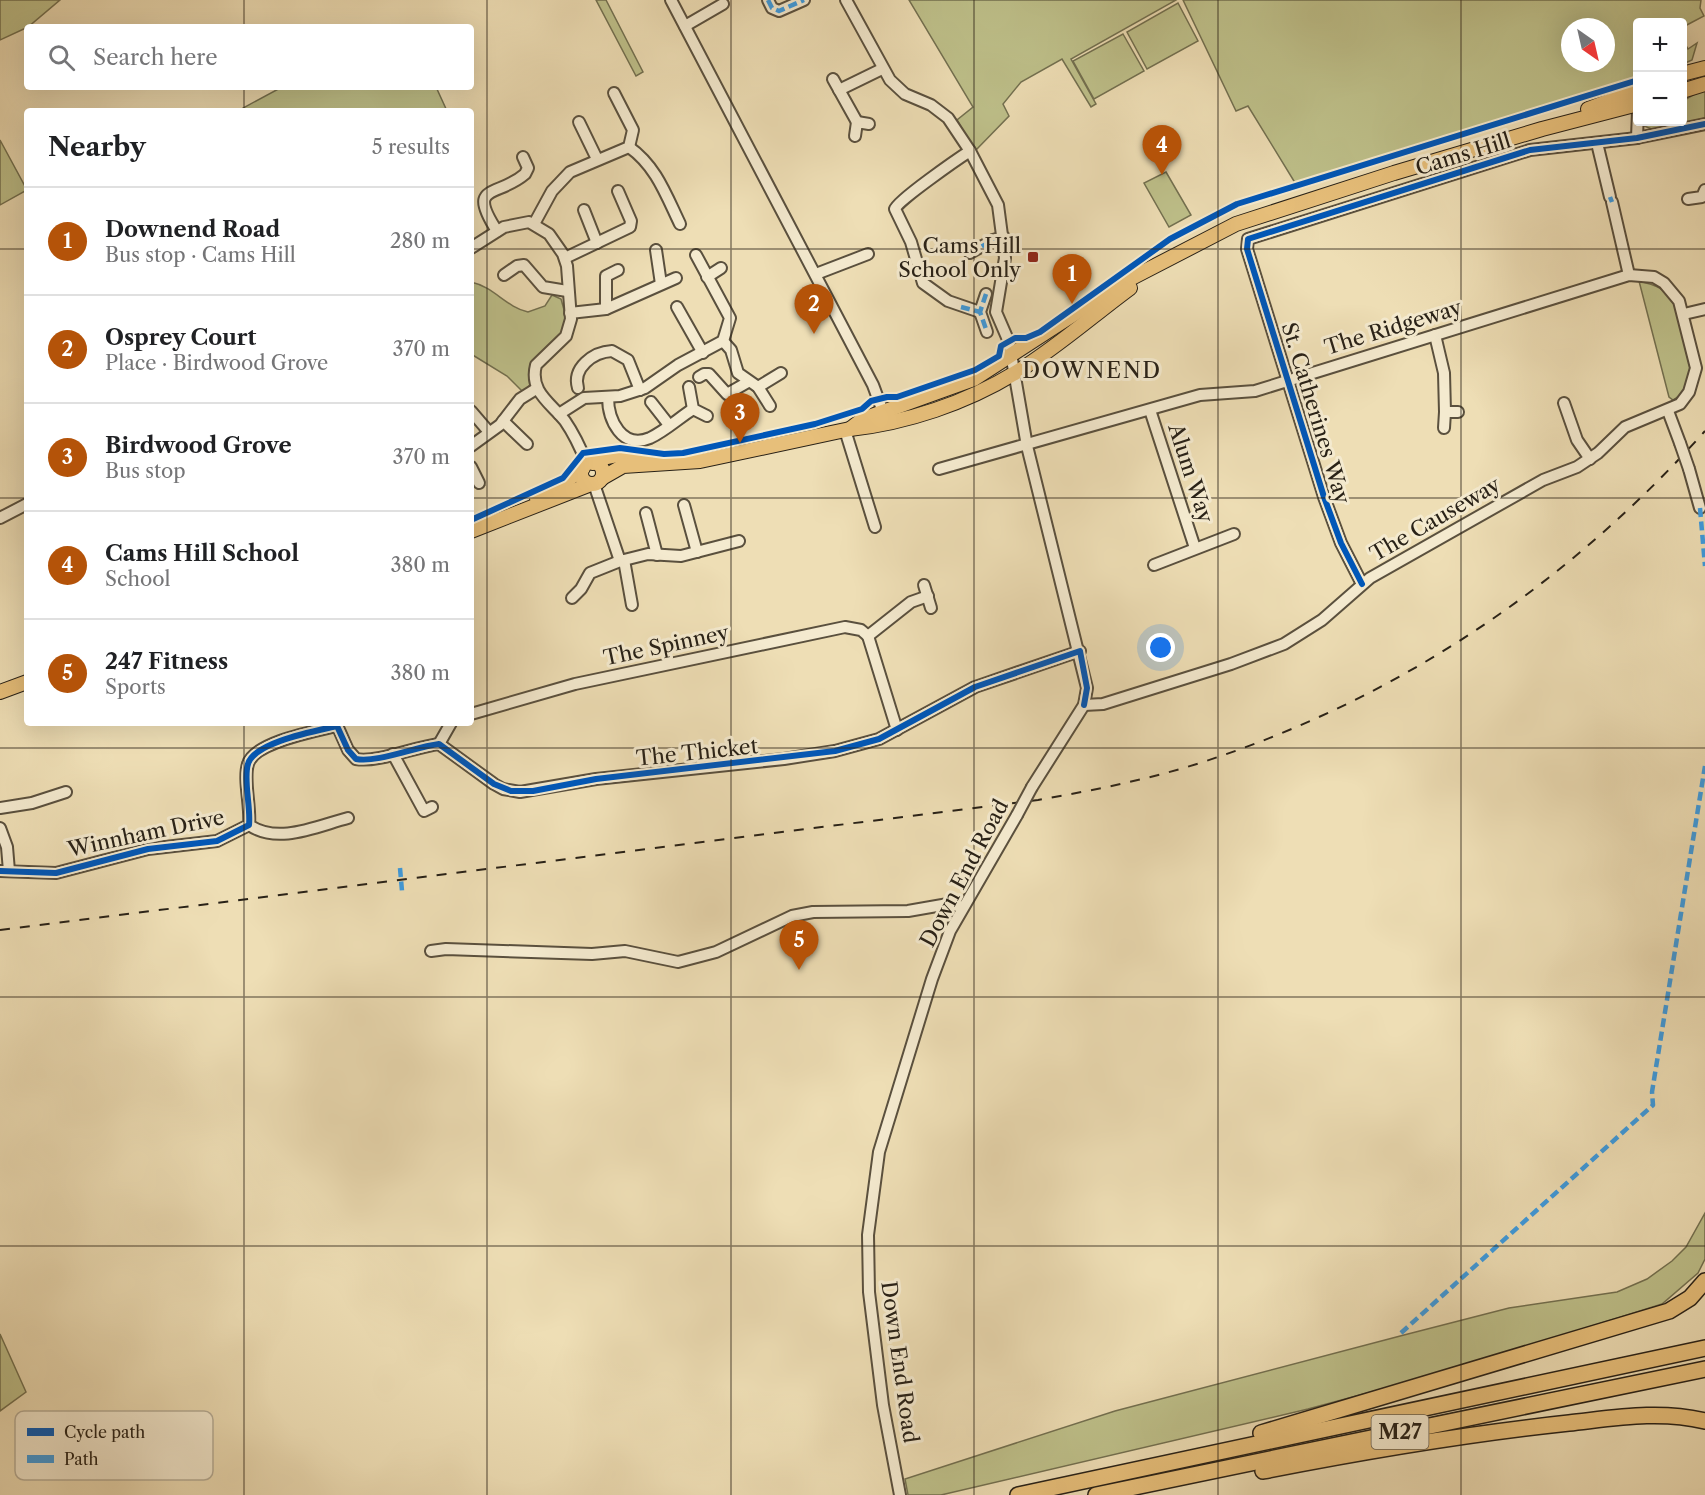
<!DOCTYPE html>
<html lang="en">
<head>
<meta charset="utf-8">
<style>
  body { margin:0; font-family:"Libre Caslon Text",serif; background:#f2f2f2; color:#202124 }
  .controls { position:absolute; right:18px; top:18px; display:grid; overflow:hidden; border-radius:6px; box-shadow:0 6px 24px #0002 }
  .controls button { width:54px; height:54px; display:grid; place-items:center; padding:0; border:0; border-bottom:2px solid #e0e0e0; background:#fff; color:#202124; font:30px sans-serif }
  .compass { position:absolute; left:1561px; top:18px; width:54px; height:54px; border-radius:50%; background:#fff; box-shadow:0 6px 24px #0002; rotate:146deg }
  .you { position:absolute; left:1161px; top:648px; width:21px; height:21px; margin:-15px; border:4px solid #fff; border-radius:50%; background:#1a73e8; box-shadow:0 0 0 9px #1a73e833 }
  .badge { display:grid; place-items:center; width:39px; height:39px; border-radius:50%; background:#b45309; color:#fff; font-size:20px; font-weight:700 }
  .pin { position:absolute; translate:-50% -50px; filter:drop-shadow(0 2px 3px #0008) }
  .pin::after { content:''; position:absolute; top:32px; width:21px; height:18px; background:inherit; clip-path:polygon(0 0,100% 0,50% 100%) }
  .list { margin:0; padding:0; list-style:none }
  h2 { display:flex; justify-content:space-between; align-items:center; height:78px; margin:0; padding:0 24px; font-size:26px }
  h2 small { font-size:20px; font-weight:400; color:#757577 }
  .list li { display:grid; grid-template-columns:39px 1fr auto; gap:18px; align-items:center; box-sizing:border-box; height:108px; padding:0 24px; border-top:2px solid #e0e0e0 }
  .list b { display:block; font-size:22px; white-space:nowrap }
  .list p { margin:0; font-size:20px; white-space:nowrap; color:#757577 }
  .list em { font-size:20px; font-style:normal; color:#757577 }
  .icon { flex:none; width:33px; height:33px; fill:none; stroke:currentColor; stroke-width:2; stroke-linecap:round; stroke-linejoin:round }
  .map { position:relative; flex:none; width:1705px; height:1495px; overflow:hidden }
  .search { position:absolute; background:#fff; box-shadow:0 6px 24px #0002; left:24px; top:24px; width:450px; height:66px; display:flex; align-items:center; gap:15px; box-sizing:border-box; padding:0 21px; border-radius:6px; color:#757577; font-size:22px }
  .panel { position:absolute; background:#fff; box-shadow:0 6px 24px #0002; left:24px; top:108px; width:450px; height:618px; border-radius:6px }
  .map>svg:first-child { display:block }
</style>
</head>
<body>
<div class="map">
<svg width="1705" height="1495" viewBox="0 0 1705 1495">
  <rect width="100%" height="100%" fill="#eedeb5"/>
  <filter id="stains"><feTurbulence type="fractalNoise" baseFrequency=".00333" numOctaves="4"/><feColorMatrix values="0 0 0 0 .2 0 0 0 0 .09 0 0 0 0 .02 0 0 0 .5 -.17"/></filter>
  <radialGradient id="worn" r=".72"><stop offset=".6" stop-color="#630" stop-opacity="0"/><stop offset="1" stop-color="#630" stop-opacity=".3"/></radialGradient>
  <!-- green -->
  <g fill="#bec08a" stroke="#737050" stroke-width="1.5" fill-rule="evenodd">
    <polygon points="0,0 60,0 28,27 0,40"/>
    <polygon points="596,0 606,0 643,72 636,76"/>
    <polygon points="909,0 1176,0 1071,59 1096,104 1091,107 1062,59 1021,82 1003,104 1009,116 975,151 957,120 973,107"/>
    <path d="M1183,0H1701L1700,8L1704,16L1683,27L1682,22H1638L1637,80L1297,186L1248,106L1236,111ZM1570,27H1606V63H1570Z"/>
    <polygon points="1178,3 1198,41 1147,69 1127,32"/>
    <polygon points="1123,34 1144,71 1094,99 1073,61"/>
    <polygon points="1683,41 1688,49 1697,43 1692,60 1683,64"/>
    <polygon points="282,87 436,87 447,111 244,111 243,108"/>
    <polygon points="1705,88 1705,118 1654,130 1644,126 1642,122 1682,122 1683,101"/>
    <polygon points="0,140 27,190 0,205"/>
    <polygon points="1166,172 1191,215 1169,227 1144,183"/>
    <path d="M1639,281C1650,284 1661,286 1668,295C1677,305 1695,357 1693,370C1690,382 1685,394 1673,400L1669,397Z"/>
    <path d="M471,282C494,287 506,307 528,312L545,306L552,295L561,299C563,306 566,315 566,322C564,350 524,350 530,385L523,392L507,376L471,354Z"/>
    <polygon points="1705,1213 1705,1259 1698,1273 1662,1304 1453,1370 1308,1409 941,1495 908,1495 905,1479 1115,1411 1404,1335 1509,1308 1617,1292 1647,1279 1672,1261 1686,1247"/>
    <polygon points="0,1334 26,1392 0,1411"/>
  </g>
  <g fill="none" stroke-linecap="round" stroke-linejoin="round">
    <defs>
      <g id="minor">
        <polyline points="671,0 830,303 873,385 883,412"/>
        <polyline points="768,0 772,8 779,11 804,0"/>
        <polyline points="846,0 890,80 905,94 931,105 948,118 970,151 998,205 1005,258 996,312 1009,342 1027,446 1087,688 1084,705 1032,787"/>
        <polyline points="685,26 723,4"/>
        <polyline points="833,79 857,122"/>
        <polyline points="839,90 882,69"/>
        <polyline points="579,122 597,159"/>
        <polyline points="855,136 857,122 869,124"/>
        <polyline points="1637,138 1638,111"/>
        <polyline points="1597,143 1610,197"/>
        <path d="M629,147C656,166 666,195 680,224"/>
        <path d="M970,151C959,158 897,201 895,209L911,242L923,283L948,301L980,312"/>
        <polyline points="1688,199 1702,197 1705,190"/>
        <polyline points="1612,202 1629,275"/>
        <polyline points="584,210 597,243"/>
        <polyline points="534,224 552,191 570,172 629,147 633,130 614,93"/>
        <path d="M497,231C466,183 497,198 525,174L528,168L523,157"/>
        <path d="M471,248L504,227L529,222L549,234L563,254L567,266L571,319L566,336L536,365C529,392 551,403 565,421C574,434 581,449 587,464"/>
        <polyline points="656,250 661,284"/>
        <polyline points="970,253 993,240 1004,237"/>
        <polyline points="565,258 630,227 631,221 618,191"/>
        <polyline points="816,274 868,254"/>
        <polyline points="504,275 517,266 524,265 543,287 567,291"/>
        <polyline points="707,277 721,268"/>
        <polyline points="986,294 980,312 987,332"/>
        <polyline points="677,307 703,353"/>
        <polyline points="606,309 606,276 618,270"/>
        <polyline points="570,313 606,309 676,278"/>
        <polyline points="1684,314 1705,309"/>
        <polyline points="1435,335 1444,373 1445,412 1458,412"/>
        <polyline points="723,341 731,350 738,373 758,387 770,406"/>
        <polyline points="699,377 704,374 709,374 727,394 748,382"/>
        <polyline points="689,387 693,409 707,416"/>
        <polyline points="758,387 781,373"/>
        <path d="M578,388C572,368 593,352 612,351L628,360L640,390"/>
        <path d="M608,397C608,420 622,450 650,438C665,431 679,418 693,409"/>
        <polyline points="651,402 669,425"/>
        <polyline points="1564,403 1577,440 1590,459"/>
        <polyline points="1150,410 1195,548"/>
        <polyline points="471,411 489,432"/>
        <polyline points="1668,411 1680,443"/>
        <polyline points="559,414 584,398 620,396 645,388 678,365 723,341 730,318 696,255"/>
        <polyline points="503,421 527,444"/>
        <polyline points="1444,428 1445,412"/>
        <polyline points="845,430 875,527"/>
        <polyline points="471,446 500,425 520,399 536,389"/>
        <polyline points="471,467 479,483"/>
        <polyline points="939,469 1200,395 1255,391 1629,275 1654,277 1664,283 1679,301 1696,368 1689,392 1680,404 1625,427 1598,453 1577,467 1543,480 1370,578 1322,620 1284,644 1231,664 1103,704 1084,705"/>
        <polyline points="1689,469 1700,508"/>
        <polyline points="594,484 620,561 648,554 681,556 739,541"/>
        <polyline points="684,505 697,552"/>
        <polyline points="646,513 657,555"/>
        <polyline points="0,518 27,504"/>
        <polyline points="624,560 632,605"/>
        <polyline points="1154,565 1234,534"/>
        <polyline points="1362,584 1341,543 1324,497 1247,249 1248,239 1530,150 1637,138 1705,124"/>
        <polyline points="924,585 931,608"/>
        <polyline points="572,598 581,589 590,573 620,561"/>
        <polyline points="868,636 897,730"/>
        <polyline points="471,714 575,684 845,627 861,630 868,636 911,602 928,596"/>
        <path d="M336,723L348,750L356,759C377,763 415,747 439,744L494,784L503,789L520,792L596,779L784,759L835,751L879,739L975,687L1080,651"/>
        <polyline points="439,744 451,723"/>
        <polyline points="393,754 424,811 432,807"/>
        <polyline points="0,808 32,803 66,792"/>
        <path d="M249,825C278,845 317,826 348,818"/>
        <polyline points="0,828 7,847 9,871"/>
        <path d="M0,871L56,873L148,849L217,841L249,825C251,807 243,779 248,764C254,742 316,731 337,726"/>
        <polyline points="431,951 446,949 592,954 625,951 678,962 716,952 792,916 813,912 908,911 948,904 963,907"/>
        <polyline points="900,1495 883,1405 869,1292 868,1235 879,1152 932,979 950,931 1017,815"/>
      </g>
      <g id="major">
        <polyline points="1682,74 1705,68"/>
        <polyline points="1682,91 1705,84"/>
        <polyline points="1588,109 1638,90"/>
        <polyline points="850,429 863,419 974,379 1122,283 1236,224 1394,173 1542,129 1638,104"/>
        <circle cx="592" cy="473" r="11"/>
        <path d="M593,463C612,452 630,453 648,463"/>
        <path d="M602,478L623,466L700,461L850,429C906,423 966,403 1015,373C1055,349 1092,316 1130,288"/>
        <polyline points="537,498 561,485 583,468"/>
        <polyline points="471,531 591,484"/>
        <polyline points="0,692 27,682"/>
      </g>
      <g id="highway">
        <polyline points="1261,1433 1669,1311 1690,1298 1705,1281"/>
        <path d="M1263,1471C1365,1451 1466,1434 1569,1423C1615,1418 1659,1410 1705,1421"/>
        <polyline points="1018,1495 1705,1348"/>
        <polyline points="1096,1495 1705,1369"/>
      </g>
    </defs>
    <!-- minor casing -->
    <use href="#minor" stroke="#5a503e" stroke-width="14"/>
    <!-- major casing -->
    <use href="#major" stroke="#282117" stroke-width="16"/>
    <!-- highway casing -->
    <use href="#highway" stroke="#282117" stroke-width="18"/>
    <!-- minor -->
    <use href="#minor" stroke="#f4eacf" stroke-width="10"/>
    <!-- major -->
    <use href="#major" stroke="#e7bf7a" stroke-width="14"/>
    <!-- highway -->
    <use href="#highway" stroke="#e7bf7a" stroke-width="15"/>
    <!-- rail -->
    <path stroke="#282117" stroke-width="2" stroke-dasharray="10 10" stroke-linecap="butt" d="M0,930L1038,800C1095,790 1151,779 1206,761C1401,697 1569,583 1705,431"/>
    <defs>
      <g id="minor-bridge">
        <polyline points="1680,443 1689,469"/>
        <polyline points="1017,815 1032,787"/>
      </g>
    </defs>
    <!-- minor-bridge casing -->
    <use href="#minor-bridge" stroke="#5a503e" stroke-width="14" stroke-linecap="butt"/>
    <!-- minor-bridge -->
    <use href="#minor-bridge" stroke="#f4eacf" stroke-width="10"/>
    <!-- quiet -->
    <g stroke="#3d9bdf" stroke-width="4.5" stroke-dasharray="9 4.5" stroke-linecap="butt">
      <polyline points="768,0 772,8 779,11 804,0"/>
      <polyline points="1610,197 1612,202"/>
      <polyline points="970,253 993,240 1004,237"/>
      <polyline points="986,294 980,312 987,332"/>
      <polyline points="961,307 980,312"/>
      <polyline points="1700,508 1705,566"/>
      <polyline points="400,868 402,891"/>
      <polyline points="1401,1333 1653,1105 1652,1092 1705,766"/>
    </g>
    <defs>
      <g id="cycleway">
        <polyline points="471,520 563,478 583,453 620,448 664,454 683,453 815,424 862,409 871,401 887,397 897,397 975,370 999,356 1001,346 1015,338 1026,338 1040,332 1170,239 1237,204 1638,80"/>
        <polyline points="1362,584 1341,543 1324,497 1247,249 1248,239 1530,150 1637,138 1705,124"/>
        <path d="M0,871L56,873L148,849L217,841L249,825C251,807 243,779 248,764C254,742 316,731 337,726L348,750L356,759C377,763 415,747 439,744L494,784L511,791H533L596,779L835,751L879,739L975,687L1080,651L1087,688L1084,705"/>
      </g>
    </defs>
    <!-- cycleway casing -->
    <use href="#cycleway" stroke="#f4eacf" stroke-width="10"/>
    <!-- cycleway -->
    <use href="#cycleway" stroke="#0057b8" stroke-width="6"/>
  </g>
  <!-- grid -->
  <path fill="none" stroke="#282117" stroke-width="1.5" stroke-opacity="0.55" d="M244,0V27M487,0V1495M731,0V1495M974,0V1495M1218,0V1495M1461,0V1495M244,87V111M0,249H27M471,249H1705M0,498H27M471,498H1705M244,723V1495M0,748H1705M0,997H1705M0,1246H1705"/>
  <!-- markers -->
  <rect fill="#8f2418" stroke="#f4eacf" stroke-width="2" x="1027" y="251" width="12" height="12" rx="3"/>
  <g text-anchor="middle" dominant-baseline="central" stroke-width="6" stroke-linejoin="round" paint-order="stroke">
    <!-- shield labels -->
    <rect fill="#f4eacf" stroke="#655d4e" stroke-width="1.5" x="1371.5" y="1415" width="57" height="34" rx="4.5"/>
    <g font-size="20" font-weight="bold" fill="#282117">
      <text x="1400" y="1432">M27</text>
    </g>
    <!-- street labels -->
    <g font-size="21" fill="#282117" stroke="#f4eacf">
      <text transform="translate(1463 154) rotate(-17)">Cams Hill</text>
      <text transform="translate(1393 327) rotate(-17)">The Ridgeway</text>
      <text transform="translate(1316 413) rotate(73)">St. Catherines Way</text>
      <text transform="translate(1191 473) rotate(72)">Alum Way</text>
      <text transform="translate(1435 519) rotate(-30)">The Causeway</text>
      <text transform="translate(666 645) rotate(-12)">The Spinney</text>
      <text transform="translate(697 752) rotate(-6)">The Thicket</text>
      <text transform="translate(146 833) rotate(-12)">Winnham Drive</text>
      <text transform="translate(964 873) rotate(-62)">Down End Road</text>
      <text transform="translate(900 1362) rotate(82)">Down End Road</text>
    </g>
    <!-- poi labels -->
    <g font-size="21" fill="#282117" stroke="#f4eacf" text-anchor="end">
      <text x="1021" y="245">Cams Hill<tspan x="1021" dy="24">School Only</tspan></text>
    </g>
    <!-- neighbourhood labels -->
    <g font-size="22" letter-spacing="1.5" fill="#282117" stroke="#f4eacf">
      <text x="1092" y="370">DOWNEND</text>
    </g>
  </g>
  <!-- legend -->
  <rect x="15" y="1411" width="198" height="69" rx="9" fill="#f4eacf" stroke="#b7ae98" stroke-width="1.5"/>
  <rect x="27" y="1428" width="27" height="8" fill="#0057b8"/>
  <rect x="27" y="1455" width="27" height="8" fill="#3d9bdf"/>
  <g font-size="16" fill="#282117">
    <text x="64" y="1438">Cycle path</text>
    <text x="64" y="1465">Path</text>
  </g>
  <rect width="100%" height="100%" filter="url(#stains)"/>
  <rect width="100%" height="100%" fill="url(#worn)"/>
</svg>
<div class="controls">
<button>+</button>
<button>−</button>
</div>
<svg class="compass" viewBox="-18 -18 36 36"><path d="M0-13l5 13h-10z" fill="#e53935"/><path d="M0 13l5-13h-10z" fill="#757577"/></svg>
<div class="you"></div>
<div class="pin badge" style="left:1072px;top:304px">1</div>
<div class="pin badge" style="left:814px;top:334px">2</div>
<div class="pin badge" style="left:740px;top:443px">3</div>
<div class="pin badge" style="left:1162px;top:175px">4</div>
<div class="pin badge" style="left:799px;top:970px">5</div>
<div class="search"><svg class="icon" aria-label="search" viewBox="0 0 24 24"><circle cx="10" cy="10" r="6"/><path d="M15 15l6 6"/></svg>Search here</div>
<section class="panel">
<h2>Nearby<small>5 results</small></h2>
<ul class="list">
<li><span class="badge">1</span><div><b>Downend Road</b><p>Bus stop · Cams Hill</p></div><em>280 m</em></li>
<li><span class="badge">2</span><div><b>Osprey Court</b><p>Place · Birdwood Grove</p></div><em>370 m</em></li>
<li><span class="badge">3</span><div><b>Birdwood Grove</b><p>Bus stop</p></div><em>370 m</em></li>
<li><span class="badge">4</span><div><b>Cams Hill School</b><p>School</p></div><em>380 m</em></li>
<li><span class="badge">5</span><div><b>247 Fitness</b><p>Sports</p></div><em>380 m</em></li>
</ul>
</section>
</div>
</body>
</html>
